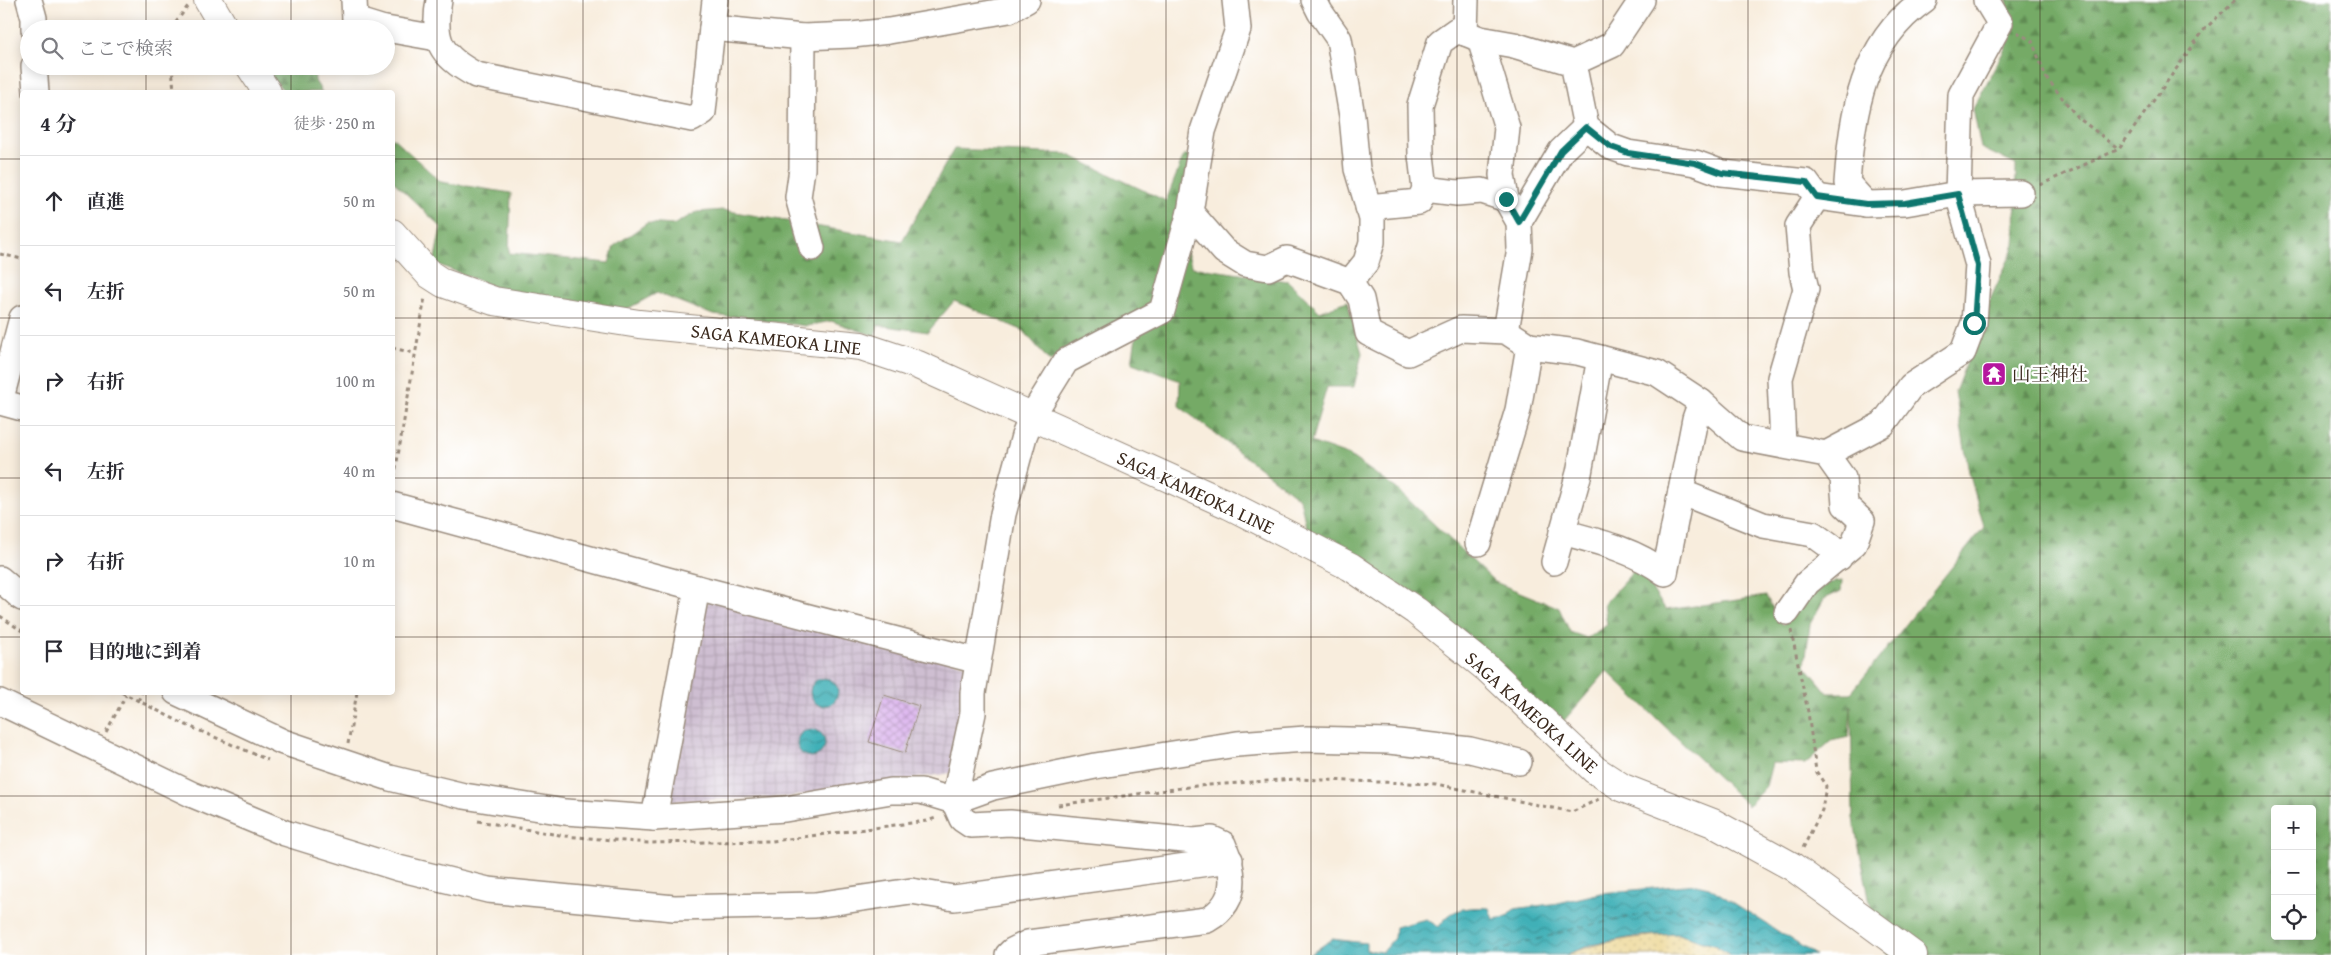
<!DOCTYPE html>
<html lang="ja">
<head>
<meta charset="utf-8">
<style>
  body { margin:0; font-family:"Gentium Book Plus","Noto Serif JP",serif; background:#f2f2f3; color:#2b2b33 }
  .controls { position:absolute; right:15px; bottom:15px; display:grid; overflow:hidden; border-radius:5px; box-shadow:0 2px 12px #0003 }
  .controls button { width:45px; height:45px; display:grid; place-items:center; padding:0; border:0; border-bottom:1px solid #e1e1e2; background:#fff; color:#2b2b33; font:25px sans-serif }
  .stop { position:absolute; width:15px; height:15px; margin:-11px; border:4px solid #0f766e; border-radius:50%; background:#fff }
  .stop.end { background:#0f766e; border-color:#fff; box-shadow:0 1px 5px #0008 }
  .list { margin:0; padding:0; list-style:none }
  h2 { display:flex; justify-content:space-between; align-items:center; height:65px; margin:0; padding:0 20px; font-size:21px }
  h2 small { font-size:16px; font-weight:400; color:#7c7c81 }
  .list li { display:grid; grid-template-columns:32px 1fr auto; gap:15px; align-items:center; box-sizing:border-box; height:90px; padding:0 20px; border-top:1px solid #e1e1e2 }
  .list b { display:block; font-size:19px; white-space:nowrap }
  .list em { font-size:16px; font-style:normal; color:#7c7c81 }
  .icon { flex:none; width:28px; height:28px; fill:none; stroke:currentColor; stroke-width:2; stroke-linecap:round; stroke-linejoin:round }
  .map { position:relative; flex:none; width:2331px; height:955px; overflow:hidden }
  .search { position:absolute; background:#fff; box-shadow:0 2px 12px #0003; left:20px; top:20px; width:375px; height:55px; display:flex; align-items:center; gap:12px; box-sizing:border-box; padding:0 18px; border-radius:28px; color:#7c7c81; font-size:19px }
  .panel { position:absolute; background:#fff; box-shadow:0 2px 12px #0003; left:20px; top:90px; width:375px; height:605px; border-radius:5px }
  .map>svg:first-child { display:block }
</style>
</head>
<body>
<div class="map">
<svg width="2331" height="955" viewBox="0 0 2331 955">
  <defs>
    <pattern id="industrial-grid" width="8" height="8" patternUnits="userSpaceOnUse" patternTransform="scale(1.25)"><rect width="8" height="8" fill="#cebed1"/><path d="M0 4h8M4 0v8" fill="none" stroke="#b2a3b3"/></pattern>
    <pattern id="forest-firs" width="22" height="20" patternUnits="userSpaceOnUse" patternTransform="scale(1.25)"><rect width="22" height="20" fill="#74aa66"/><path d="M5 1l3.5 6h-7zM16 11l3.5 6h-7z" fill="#608b53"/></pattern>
    <pattern id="sand-dots" width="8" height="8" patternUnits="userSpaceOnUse" patternTransform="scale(1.25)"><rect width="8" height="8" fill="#eeda9e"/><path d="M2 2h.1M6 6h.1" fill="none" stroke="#cdbb88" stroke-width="1.8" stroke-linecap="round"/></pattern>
    <pattern id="water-waves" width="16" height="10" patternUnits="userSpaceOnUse" patternTransform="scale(1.25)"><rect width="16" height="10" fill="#3fb0b7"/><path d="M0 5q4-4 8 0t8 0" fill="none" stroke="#368f94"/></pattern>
    <pattern id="building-cross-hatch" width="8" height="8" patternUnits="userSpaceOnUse" patternTransform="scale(1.25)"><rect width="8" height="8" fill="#d9aeed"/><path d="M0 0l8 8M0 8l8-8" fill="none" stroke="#b18ebf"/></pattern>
  </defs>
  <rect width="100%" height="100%" fill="#fff"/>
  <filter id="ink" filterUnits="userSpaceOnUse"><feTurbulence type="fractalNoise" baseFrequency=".02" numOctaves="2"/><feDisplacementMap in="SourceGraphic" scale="10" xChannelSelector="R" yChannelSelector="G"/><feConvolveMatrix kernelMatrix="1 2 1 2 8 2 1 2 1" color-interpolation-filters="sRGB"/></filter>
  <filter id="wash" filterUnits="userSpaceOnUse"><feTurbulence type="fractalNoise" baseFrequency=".0096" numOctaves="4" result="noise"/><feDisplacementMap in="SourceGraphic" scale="20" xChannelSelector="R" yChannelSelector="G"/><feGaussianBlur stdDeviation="1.12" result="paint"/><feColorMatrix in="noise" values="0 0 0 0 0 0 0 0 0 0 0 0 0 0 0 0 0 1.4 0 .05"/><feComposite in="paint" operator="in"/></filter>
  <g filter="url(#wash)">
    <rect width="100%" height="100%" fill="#f8eddd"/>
    <!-- industrial -->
    <polygon fill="url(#industrial-grid)" points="710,598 967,665 951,773 788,797 670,801 705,606"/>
    <!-- forest -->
    <g fill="url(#forest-firs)" stroke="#586a42" fill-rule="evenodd">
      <path d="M2007,0H2331V955H1888L1877,937L1853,818L1851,705L1849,737L1831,741L1805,764L1772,763L1766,786L1748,806L1607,671L1562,723L1307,531L1300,499L1179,406L1180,381L1132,363L1139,318L1050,362L1024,331L954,301L928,332L878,325L875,336L831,321L807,326L713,315L657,293L627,309L502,290L434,263L441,227L393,181L392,137L441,182L511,193L509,253L609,263L614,246L647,223L673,225L697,212L723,210L902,241L954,149L1067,154L1166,201L1184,155H1195L1178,226L1192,267L1288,281L1320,312L1347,301L1362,353L1354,387H1327L1311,442L1350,456L1397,489L1495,582L1559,608L1570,632L1587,638L1607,625L1604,604L1637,567L1666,610L1766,596L1782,625L1821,584L1842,581L1841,591L1824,599L1810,624L1805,665L1828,693H1851L1984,527L1969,472L1955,392L1990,300L2015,245L2016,165L1981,148L1973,109L2011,37ZM2275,809H2312V936H2275Z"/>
      <polygon points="261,66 314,66 315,81 322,92 285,92"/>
    </g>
    <!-- sand -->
    <path fill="url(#sand-dots)" stroke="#94825e" d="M1678,934L1716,946L1730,955H1565C1602,941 1639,936 1678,934Z"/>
    <!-- water -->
    <g fill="url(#water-waves)" stroke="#3d6d6a">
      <circle cx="824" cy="692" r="14"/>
      <circle cx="811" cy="743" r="14"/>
      <path d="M1696,884L1709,887L1815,955H1730L1716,946L1678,934L1638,936L1591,945L1565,955H1309L1332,939L1366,943V950L1382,952L1394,938L1395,927L1426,919L1439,927C1451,907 1468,907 1489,908L1493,919L1506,917L1514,909L1558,903L1601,893Z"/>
    </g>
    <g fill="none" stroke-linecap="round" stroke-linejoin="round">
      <!-- ferry -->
      <polyline stroke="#3d605b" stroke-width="1" stroke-dasharray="6 5" stroke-linecap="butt" points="1484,955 1580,927 1672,909 1725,922 1772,955"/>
    </g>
    <g id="blocks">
      <!-- building -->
      <polygon fill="url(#building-cross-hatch)" points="884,695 919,706 905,753 869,742"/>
    </g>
  </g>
  <g filter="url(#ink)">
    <use href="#blocks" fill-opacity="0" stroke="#9a8c7e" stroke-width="1"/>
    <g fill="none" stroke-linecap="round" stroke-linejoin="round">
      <defs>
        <g id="minor">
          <polyline points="29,0 34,18 34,29"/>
          <polyline points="354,0 355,20 384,29"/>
          <path d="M439,0C432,40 440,56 476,75L692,119L703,112L715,0"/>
          <polyline points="1235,0 1238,29 1203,131 1190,212 1224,251 1245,264 1268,268 1287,259 1350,282 1361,299 1368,333 1408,353 1461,329 1506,331 1529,346 1577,352 1657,373 1701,402 1742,438 1826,454 1843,478 1845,505 1862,521 1854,544 1807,583 1787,612"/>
          <polyline points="1314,0 1320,12 1339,39 1352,116 1357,169 1372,219 1372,242 1366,262 1350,282"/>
          <polyline points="1466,0 1465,33 1480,39 1514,45 1573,63 1612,45 1642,0"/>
          <path d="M1924,0C1862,43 1852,114 1847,183L1866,204L1905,203L1958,194L2021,193"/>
          <polyline points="712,28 803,37 852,35 889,31 1009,10 1027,0"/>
          <polyline points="386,29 437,38"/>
          <polyline points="803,37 802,169 798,197 812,248"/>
          <polyline points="1480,39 1507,128 1502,175 1506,199 1519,222 1520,249 1506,331"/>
          <polyline points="1573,63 1586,127 1611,147 1628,153 1695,163 1722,173 1806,182 1817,197"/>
          <polyline points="34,66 36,92"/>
          <polyline points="1425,189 1457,193 1482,191 1506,199"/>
          <polyline points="1368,207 1419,202 1425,189 1421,155 1420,105 1440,42 1457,30 1465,33"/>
          <polyline points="1519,222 1561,151 1586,127"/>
          <polyline points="0,402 22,318"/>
          <polyline points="0,402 22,408"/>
          <polyline points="1783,444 1780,378 1806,289 1802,272 1798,226 1817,197 1866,204"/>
          <polyline points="1826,454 1883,424 1911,386 1963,352 1974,323 1978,265 1958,194 1961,95 2000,23 1986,0"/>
          <polyline points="1681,492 1763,525 1813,534 1831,547 1839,558"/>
          <polyline points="392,505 697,588 978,661"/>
          <path d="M1562,532C1600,542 1634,550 1665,573L1695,419L1701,402"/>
          <polyline points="1478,543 1518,410 1529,346"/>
          <polyline points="1554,562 1579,473 1600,358"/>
          <polyline points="0,579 22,598"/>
          <polyline points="176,692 283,742 390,778 464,796 565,812 654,818 785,809 891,791 921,791 954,801 993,787 1095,766 1237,744 1306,739 1389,741 1470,750 1519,762"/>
          <polyline points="0,702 193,795 285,833 398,868 488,890 674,908 815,905 911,891 954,898 1230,860"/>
          <polyline points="654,818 697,588"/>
          <path d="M1008,955L1012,951L1028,943L1207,920C1238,902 1236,874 1223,844L1212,839L1194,841L1010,823L971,825L962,819L954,801L973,713V693L1003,514L1024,436L1032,416L1066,361L1162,311L1190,212"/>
        </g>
        <g id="major">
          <polyline points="208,0 225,29"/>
          <polyline points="250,66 267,92"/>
          <polyline points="392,233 429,274 443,283 494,301 639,324 861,346 918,365 1229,505 1351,567 1416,611 1488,669 1595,770 1623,788 1713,823 1793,867 1913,955"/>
        </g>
      </defs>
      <!-- minor casing -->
      <use href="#minor" stroke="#9a8c7e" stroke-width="28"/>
      <!-- major casing -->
      <use href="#major" stroke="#9a8c7e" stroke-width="30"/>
      <!-- path -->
      <g stroke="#9a8c7e" stroke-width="3" stroke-dasharray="4 4" stroke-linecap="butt">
        <polyline points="171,29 188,6"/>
        <polyline points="2017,32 2032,41 2046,77 2077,117 2119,149"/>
        <polyline points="172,66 174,92"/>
        <polyline points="2040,185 2119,149 2204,30 2235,0"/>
        <polyline points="0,254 22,259"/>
        <polyline points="392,348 414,353"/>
        <polyline points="393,485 425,297"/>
        <polyline points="0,616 22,631"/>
        <polyline points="1791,630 1808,712 1816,771 1826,786 1822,810 1803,848"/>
        <polyline points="121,692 184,724 268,760"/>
        <polyline points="138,701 142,692"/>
        <polyline points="106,732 126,695"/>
        <polyline points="348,744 357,692"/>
        <polyline points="1058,805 1196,786 1295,779 1436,784 1572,812 1599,799"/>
        <polyline points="478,821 565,836 648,843 772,841 927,821 936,818"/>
      </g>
      <!-- minor -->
      <use href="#minor" stroke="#fff" stroke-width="25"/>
      <!-- major -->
      <use href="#major" stroke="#fff" stroke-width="28"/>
    </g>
  </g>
  <g fill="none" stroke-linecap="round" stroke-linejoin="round" filter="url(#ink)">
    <!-- route -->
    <polyline stroke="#0f766e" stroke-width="6" points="1506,199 1519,222 1561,151 1586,127 1611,147 1628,153 1695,163 1722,173 1806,182 1817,197 1866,204 1905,203 1958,194 1978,266 1974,323"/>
  </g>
  <!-- grid -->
  <path fill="none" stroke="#3b2a1e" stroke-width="1" stroke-opacity="0.55" d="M146,0V29M291,0V29M437,0V955M583,0V955M728,0V955M874,0V955M1020,0V955M1166,0V955M1311,0V955M1457,0V955M1603,0V955M1748,0V955M1894,0V955M2040,0V955M2185,0V955M146,66V92M291,66V92M0,159H22M392,159H2331M0,318H22M392,318H2331M0,478H22M392,478H2331M0,637H22M392,637H2331M146,692V955M291,692V955M0,796H2331"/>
  <!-- icons -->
  <defs>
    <symbol id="temple-square" viewBox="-11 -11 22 22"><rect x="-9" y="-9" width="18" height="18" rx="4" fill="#b5179e" stroke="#fff"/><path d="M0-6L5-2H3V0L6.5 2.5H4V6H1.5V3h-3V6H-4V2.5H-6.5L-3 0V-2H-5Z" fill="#fff"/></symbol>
  </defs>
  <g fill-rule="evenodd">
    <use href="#temple-square" x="1980" y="360" width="28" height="28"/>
  </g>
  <g text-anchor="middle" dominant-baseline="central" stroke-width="4.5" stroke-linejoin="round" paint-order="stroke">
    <!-- street labels -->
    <g font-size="19" fill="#3b2a1e" stroke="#fff">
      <text transform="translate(776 339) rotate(6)">SAGA KAMEOKA LINE</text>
      <text transform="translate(1196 492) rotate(25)">SAGA KAMEOKA LINE</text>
      <text transform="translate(1532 712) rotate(42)">SAGA KAMEOKA LINE</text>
    </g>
    <!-- poi labels -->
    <g font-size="19" fill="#3b2a1e" stroke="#fff" text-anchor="start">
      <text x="2012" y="374">山王神社</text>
    </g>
  </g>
</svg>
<div class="controls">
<button>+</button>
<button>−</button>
<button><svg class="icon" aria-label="locate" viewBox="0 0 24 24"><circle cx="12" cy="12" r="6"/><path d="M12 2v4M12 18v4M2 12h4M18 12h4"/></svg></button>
</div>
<div class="stop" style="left:1974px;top:323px"></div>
<div class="stop end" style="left:1506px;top:199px"></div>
<div class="search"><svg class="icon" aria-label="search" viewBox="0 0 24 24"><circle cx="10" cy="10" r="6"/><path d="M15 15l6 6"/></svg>ここで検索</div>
<section class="panel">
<h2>4 分<small>徒歩 · 250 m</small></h2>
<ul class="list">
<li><svg class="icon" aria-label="ahead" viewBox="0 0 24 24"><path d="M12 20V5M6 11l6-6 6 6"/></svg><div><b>直進</b></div><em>50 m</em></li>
<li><svg class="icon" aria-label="left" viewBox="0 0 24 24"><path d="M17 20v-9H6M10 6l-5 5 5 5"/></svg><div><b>左折</b></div><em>50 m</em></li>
<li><svg class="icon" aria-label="right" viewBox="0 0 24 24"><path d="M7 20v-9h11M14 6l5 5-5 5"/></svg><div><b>右折</b></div><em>100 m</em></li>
<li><svg class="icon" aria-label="left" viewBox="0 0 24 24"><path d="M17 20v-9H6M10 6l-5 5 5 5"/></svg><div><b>左折</b></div><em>40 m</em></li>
<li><svg class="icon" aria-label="right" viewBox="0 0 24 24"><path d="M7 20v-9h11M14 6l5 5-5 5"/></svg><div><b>右折</b></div><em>10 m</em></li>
<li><svg class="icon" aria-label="arrive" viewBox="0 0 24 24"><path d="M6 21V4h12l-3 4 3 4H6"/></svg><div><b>目的地に到着</b></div></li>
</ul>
</section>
</div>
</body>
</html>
